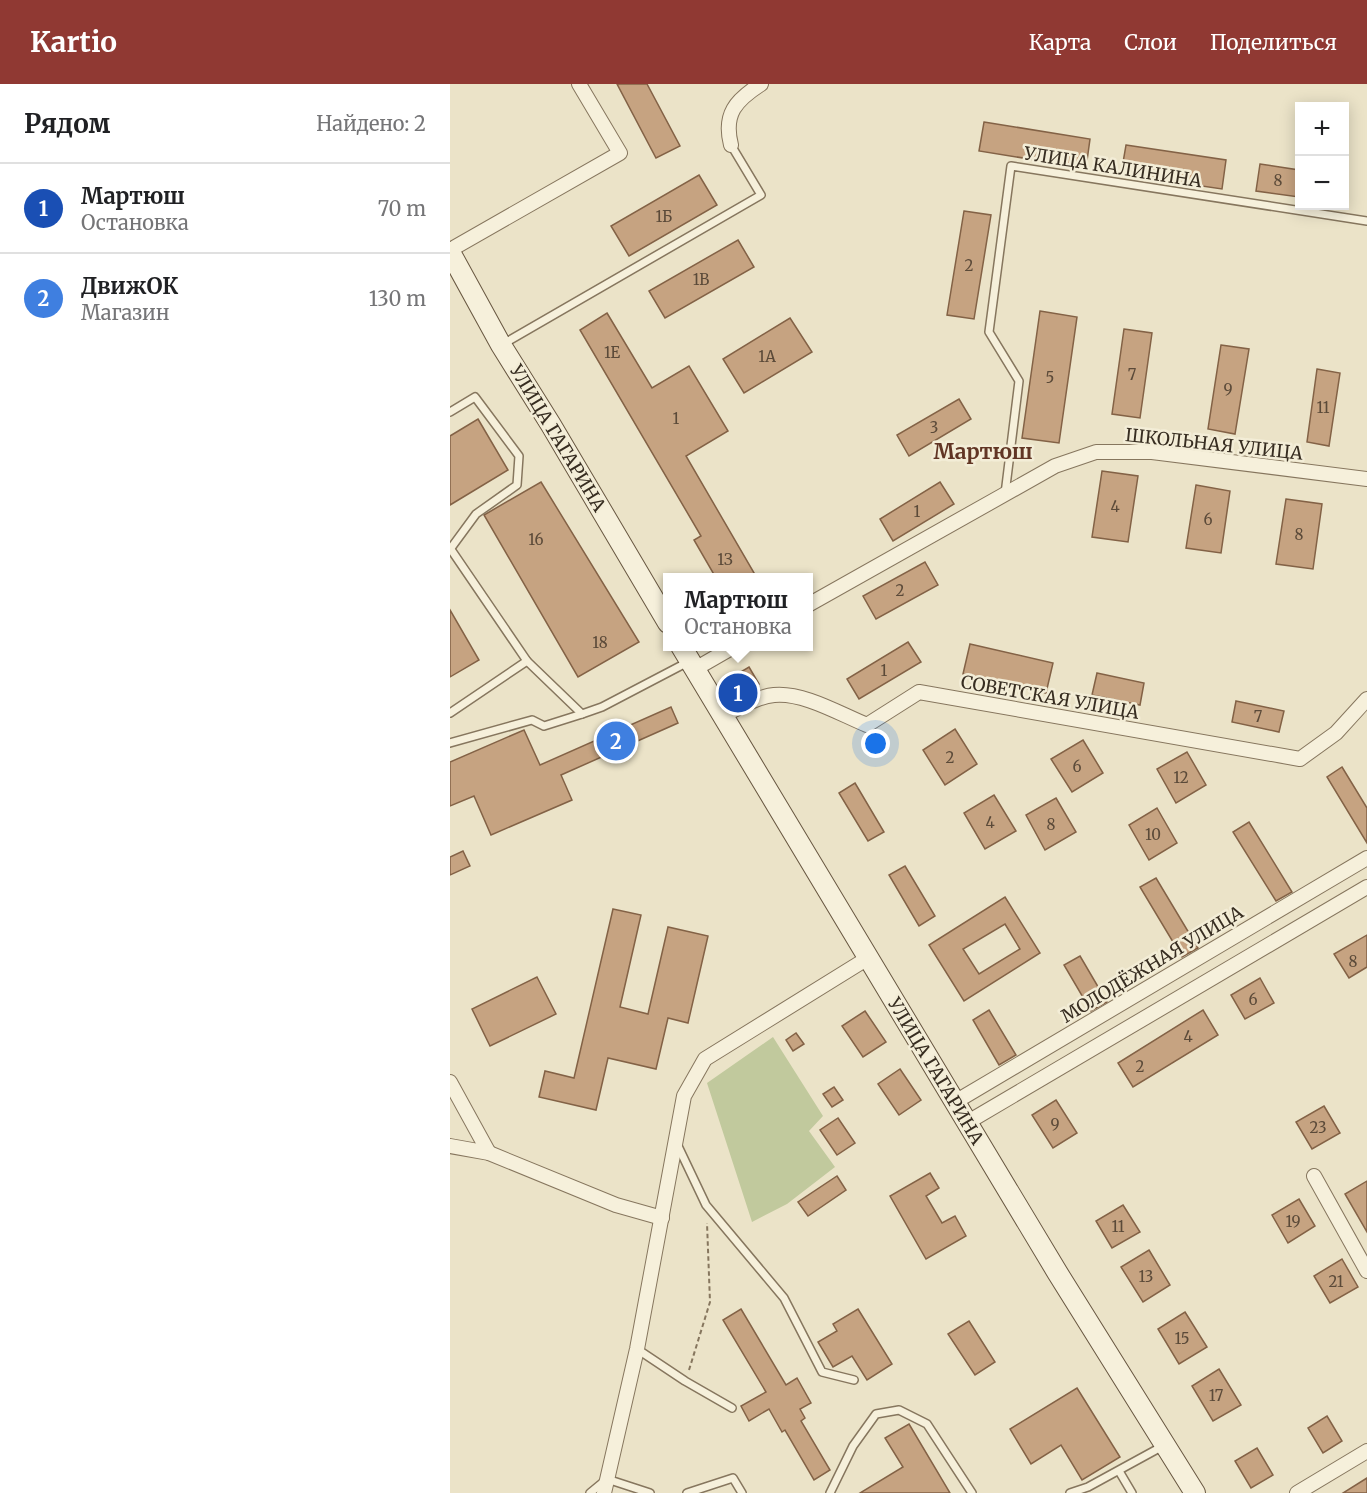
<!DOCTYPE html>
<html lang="ru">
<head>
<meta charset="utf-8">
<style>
  body { margin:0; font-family:Merriweather,serif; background:#f6f6f6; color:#202124 }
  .controls { position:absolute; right:18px; top:18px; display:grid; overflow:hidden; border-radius:0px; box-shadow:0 3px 15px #0003 }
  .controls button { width:54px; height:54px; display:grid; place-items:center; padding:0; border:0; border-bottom:2px solid #e0e0e0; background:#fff; color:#202124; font:30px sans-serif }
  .you { position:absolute; left:426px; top:660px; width:21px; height:21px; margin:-15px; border:4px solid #fff; border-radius:50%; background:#1a73e8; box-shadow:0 0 0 9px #1a73e833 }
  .badge { display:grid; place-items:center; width:39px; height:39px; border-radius:50%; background:#903933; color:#fff; font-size:20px; font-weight:700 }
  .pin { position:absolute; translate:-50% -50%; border:3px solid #fff; box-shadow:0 2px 6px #0006 }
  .popup { position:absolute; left:213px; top:489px; width:150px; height:78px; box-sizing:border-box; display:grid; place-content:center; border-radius:0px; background:#fff; filter:drop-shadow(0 2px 4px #0005); font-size:20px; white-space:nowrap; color:#757577 }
  .popup b { font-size:22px; color:#202124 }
  .popup::after { content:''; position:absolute; left:50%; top:100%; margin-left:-12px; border:12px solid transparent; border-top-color:#fff }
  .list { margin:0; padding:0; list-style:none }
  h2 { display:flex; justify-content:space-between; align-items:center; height:78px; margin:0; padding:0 24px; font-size:26px }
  h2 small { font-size:20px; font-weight:400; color:#757577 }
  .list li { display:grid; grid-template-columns:39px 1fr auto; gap:18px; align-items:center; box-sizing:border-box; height:90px; padding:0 24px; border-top:2px solid #e0e0e0 }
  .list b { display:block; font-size:22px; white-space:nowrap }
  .list p { margin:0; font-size:20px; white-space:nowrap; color:#757577 }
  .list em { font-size:20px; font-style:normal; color:#757577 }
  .map { position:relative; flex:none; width:917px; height:1409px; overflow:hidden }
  header { display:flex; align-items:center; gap:36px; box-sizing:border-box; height:84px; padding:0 30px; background:#903933; color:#fff }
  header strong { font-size:28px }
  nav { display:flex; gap:33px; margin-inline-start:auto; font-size:21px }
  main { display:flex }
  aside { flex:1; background:#fff }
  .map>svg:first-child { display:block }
</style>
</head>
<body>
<header>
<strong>Kartio</strong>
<nav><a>Карта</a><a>Слои</a><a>Поделиться</a></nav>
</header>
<main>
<aside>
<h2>Рядом<small>Найдено: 2</small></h2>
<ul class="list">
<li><span class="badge" style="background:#1a4fb4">1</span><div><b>Мартюш</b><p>Остановка</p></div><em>70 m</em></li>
<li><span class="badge" style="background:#3f7fe0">2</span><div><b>ДвижОК</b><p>Магазин</p></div><em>130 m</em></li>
</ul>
</aside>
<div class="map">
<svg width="917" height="1409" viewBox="0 0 917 1409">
  <rect width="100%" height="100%" fill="#ebe3c8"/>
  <!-- green -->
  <polygon fill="#c1c99d" points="323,953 373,1032 359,1047 385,1083 337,1120 302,1138 257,999"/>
  <!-- building -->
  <g fill="#c6a381" stroke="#836246" stroke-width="1.5" fill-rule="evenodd">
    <polygon points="167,0 197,0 230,62 206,74"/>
    <polygon points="534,38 640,55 636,84 529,67"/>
    <polygon points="676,61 776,76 772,105 671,90"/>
    <polygon points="810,80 849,86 849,113 806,107"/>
    <polygon points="249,91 267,121 179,172 161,142"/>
    <polygon points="514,127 541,131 524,235 497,231"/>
    <polygon points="288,156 304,183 215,234 199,207"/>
    <polygon points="590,227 627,233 609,359 572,354"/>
    <polygon points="157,229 202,304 239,282 278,347 236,372 307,494 266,494 244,456 251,452 130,246"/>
    <polygon points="340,234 362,268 294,309 273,275"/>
    <polygon points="674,245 702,249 690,334 662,330"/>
    <polygon points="771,261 799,265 785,350 758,345"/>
    <polygon points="867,285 890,289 879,362 857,358"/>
    <polygon points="509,315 521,335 459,372 447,351"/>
    <polygon points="28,335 58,386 0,421 0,352"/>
    <polygon points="652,387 688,392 678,458 642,453"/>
    <polygon points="91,398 189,558 128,593 34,431"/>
    <polygon points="490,398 504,420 443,457 430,435"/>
    <polygon points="746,401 780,407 771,469 736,464"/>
    <polygon points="836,415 872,420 863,485 826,480"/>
    <polygon points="475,478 488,501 426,535 413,512"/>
    <polygon points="0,526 29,576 0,593"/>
    <polygon points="458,558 471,578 409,615 397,595"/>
    <polygon points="520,560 603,579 596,609 513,590"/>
    <polygon points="299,583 309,600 294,610 284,592"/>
    <polygon points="647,589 694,599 690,621 642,611"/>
    <polygon points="786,617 834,627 829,648 782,638"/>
    <polygon points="221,623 228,639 111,691 122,716 41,751 24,712 0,722 0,678 74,646 90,681"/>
    <polygon points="505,645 527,680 495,701 473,666"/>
    <polygon points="633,656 653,689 622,708 601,675"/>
    <polygon points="737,668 756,701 726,719 707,685"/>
    <polygon points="892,683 917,724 917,759 877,693"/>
    <polygon points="405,699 434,748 418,757 389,709"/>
    <polygon points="544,711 566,747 535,765 514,729"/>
    <polygon points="606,714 626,748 595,766 576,731"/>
    <polygon points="707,724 727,759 699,776 679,741"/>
    <polygon points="799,738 842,808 826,817 783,748"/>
    <polygon points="13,767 20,782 0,791 0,773"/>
    <polygon points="455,782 485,832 469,842 439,791"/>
    <polygon points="706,794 748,864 732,873 690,803"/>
    <path d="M555,813L590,869L514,917L479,861ZM555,840L570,865L529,890L513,865Z"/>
    <polygon points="163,825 191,831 170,923 198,930 218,843 258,852 238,939 218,934 206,985 158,974 146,1026 89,1013 95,987 124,994"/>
    <polygon points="917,851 917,883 899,894 884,870"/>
    <polygon points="630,872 657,918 641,927 614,881"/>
    <polygon points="87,893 106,930 40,962 22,925"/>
    <polygon points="810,894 824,919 795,935 781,911"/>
    <polygon points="539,926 566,971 549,981 523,936"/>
    <polygon points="753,926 768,951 683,1003 668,979"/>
    <polygon points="415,927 436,958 413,973 392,942"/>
    <polygon points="346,949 354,960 343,967 336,956"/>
    <polygon points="450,985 471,1016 449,1031 428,1000"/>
    <polygon points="384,1003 393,1016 382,1023 373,1010"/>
    <polygon points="606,1016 627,1049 603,1064 582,1031"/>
    <polygon points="874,1022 890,1049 862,1065 846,1038"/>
    <polygon points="388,1034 405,1059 387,1071 370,1046"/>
    <polygon points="480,1089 489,1104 476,1112 492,1139 505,1132 516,1152 476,1175 440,1112"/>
    <polygon points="387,1092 396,1106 358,1132 348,1118"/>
    <polygon points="917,1097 917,1148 895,1110"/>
    <polygon points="849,1115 865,1142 838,1159 822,1131"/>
    <polygon points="673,1121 690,1148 662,1164 646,1137"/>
    <polygon points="699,1166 720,1201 693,1218 671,1183"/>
    <polygon points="892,1175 908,1203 880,1219 864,1192"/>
    <polygon points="291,1225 336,1301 347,1294 361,1319 350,1325 355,1334 351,1337 380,1386 364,1396 335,1346 332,1348 319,1325 299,1337 291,1322 316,1308 273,1236"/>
    <polygon points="408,1225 442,1280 417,1296 402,1272 383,1283 368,1258 387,1247 383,1240"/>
    <polygon points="735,1228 757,1263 729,1280 708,1245"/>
    <polygon points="519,1237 545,1278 525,1291 498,1250"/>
    <polygon points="769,1285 791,1321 763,1337 742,1302"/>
    <polygon points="627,1304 670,1373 632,1396 611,1361 581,1380 560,1345"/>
    <polygon points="877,1332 892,1357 873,1369 858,1344"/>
    <polygon points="459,1340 500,1409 410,1409 453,1383 435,1354"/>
    <polygon points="807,1364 823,1391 801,1404 785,1377"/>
    <polygon points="917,1394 917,1409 893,1409"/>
  </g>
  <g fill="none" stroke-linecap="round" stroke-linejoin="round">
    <defs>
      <g id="lane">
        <polyline points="53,260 311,111 281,61"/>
        <polyline points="0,328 25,313 69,372 67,401 26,430 1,464"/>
        <polyline points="555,410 569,297 539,248 561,82 917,137"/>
        <polyline points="0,464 77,577 132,630 152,623 238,578"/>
        <polyline points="0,629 77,577"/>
        <polyline points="0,659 82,636 94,642 132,630"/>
        <polyline points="227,1060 256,1121 334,1214 372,1288 404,1296"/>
        <polyline points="187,1265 235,1297 282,1324"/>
        <polyline points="669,1387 682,1409"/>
        <polyline points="140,1409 157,1395 200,1409"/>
        <polyline points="237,1409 283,1394 292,1409"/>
        <polyline points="380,1409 403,1362 426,1330 449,1326 477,1340 522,1409"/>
        <polyline points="620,1409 638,1403 713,1362"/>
      </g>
      <g id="street">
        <path d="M281,61C273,30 286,16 311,0"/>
        <polyline points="0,166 170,69 129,0"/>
        <polyline points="358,521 605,382 646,368 702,368 917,395"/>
        <polyline points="245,585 285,562"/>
        <path d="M272,632C289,624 306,613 324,611C353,608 390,630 417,641L469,608L850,675L886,649L917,615"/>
        <polyline points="0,998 39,1069"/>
        <polyline points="505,1018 917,774"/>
        <polyline points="518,1038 917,803"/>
        <polyline points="0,1062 39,1069 166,1121 212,1134"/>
        <polyline points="864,1092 917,1187"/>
        <polyline points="154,1409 187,1265 234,1012 255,975 418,874"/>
        <polyline points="847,1409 917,1367"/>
      </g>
      <g id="secondary">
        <polyline points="0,168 51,261 101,341 218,539"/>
        <polyline points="231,562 607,1188 745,1409"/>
      </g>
    </defs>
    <!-- lane casing -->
    <use href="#lane" stroke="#86765e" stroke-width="10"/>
    <!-- street casing -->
    <use href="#street" stroke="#86765e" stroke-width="16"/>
    <!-- secondary casing -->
    <use href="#secondary" stroke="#685741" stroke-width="22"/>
    <!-- path -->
    <polyline stroke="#86765e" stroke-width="2" stroke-dasharray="4.5 3" stroke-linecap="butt" points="239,1286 260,1218 257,1139"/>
    <!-- lane -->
    <use href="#lane" stroke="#f6f0db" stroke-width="7"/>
    <!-- street -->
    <use href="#street" stroke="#f6f0db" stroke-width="14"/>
    <!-- secondary -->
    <use href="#secondary" stroke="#f6f0db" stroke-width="20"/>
  </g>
  <g text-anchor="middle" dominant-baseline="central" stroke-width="5" stroke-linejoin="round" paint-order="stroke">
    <!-- number labels -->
    <g font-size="15" fill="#5b4a39">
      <text x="828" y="96">8</text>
      <text x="214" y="132">1Б</text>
      <text x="519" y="181">2</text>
      <text x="251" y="195">1В</text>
      <text x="162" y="268">1Е</text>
      <text x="317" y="272">1А</text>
      <text x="682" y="290">7</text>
      <text x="600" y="293">5</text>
      <text x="778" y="305">9</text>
      <text x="873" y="323">11</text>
      <text x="226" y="334">1</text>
      <text x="484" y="343">3</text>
      <text x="665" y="422">4</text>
      <text x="467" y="427">1</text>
      <text x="758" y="435">6</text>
      <text x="849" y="450">8</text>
      <text x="86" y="455">16</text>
      <text x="275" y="475">1З</text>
      <text x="450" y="506">2</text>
      <text x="150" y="558">18</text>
      <text x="434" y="586">1</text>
      <text x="808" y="632">7</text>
      <text x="500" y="673">2</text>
      <text x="627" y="682">6</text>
      <text x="731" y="693">12</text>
      <text x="540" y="738">4</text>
      <text x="601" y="740">8</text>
      <text x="703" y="750">10</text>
      <text x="903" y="877">8</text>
      <text x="803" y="915">6</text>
      <text x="738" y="952">4</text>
      <text x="690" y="982">2</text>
      <text x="605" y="1040">9</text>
      <text x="868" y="1043">23</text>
      <text x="843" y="1137">19</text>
      <text x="668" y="1142">11</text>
      <text x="696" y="1192">13</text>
      <text x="886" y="1197">21</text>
      <text x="732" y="1254">15</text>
      <text x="766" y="1311">17</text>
    </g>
    <!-- street labels -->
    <g font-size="18" fill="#372d21" stroke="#f3edd7">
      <text transform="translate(663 83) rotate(9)">УЛИЦА КАЛИНИНА</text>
      <text transform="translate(108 354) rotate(59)">УЛИЦА ГАГАРИНА</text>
      <text transform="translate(764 360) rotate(6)">ШКОЛЬНАЯ УЛИЦА</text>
      <text transform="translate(600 613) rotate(10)">СОВЕТСКАЯ УЛИЦА</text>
      <text transform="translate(702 880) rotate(-31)">МОЛОДЁЖНАЯ УЛИЦА</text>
      <text transform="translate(486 987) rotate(59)">УЛИЦА ГАГАРИНА</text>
    </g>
    <!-- quarter labels -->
    <g font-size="21" font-weight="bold" fill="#613524" stroke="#f3edd7">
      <text x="533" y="367">Мартюш</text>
    </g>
  </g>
</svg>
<div class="controls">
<button>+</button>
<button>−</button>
</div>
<div class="you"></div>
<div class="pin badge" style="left:288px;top:609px;background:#1a4fb4">1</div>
<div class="popup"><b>Мартюш</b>Остановка</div>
<div class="pin badge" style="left:166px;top:657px;background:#3f7fe0">2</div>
</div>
</main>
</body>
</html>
